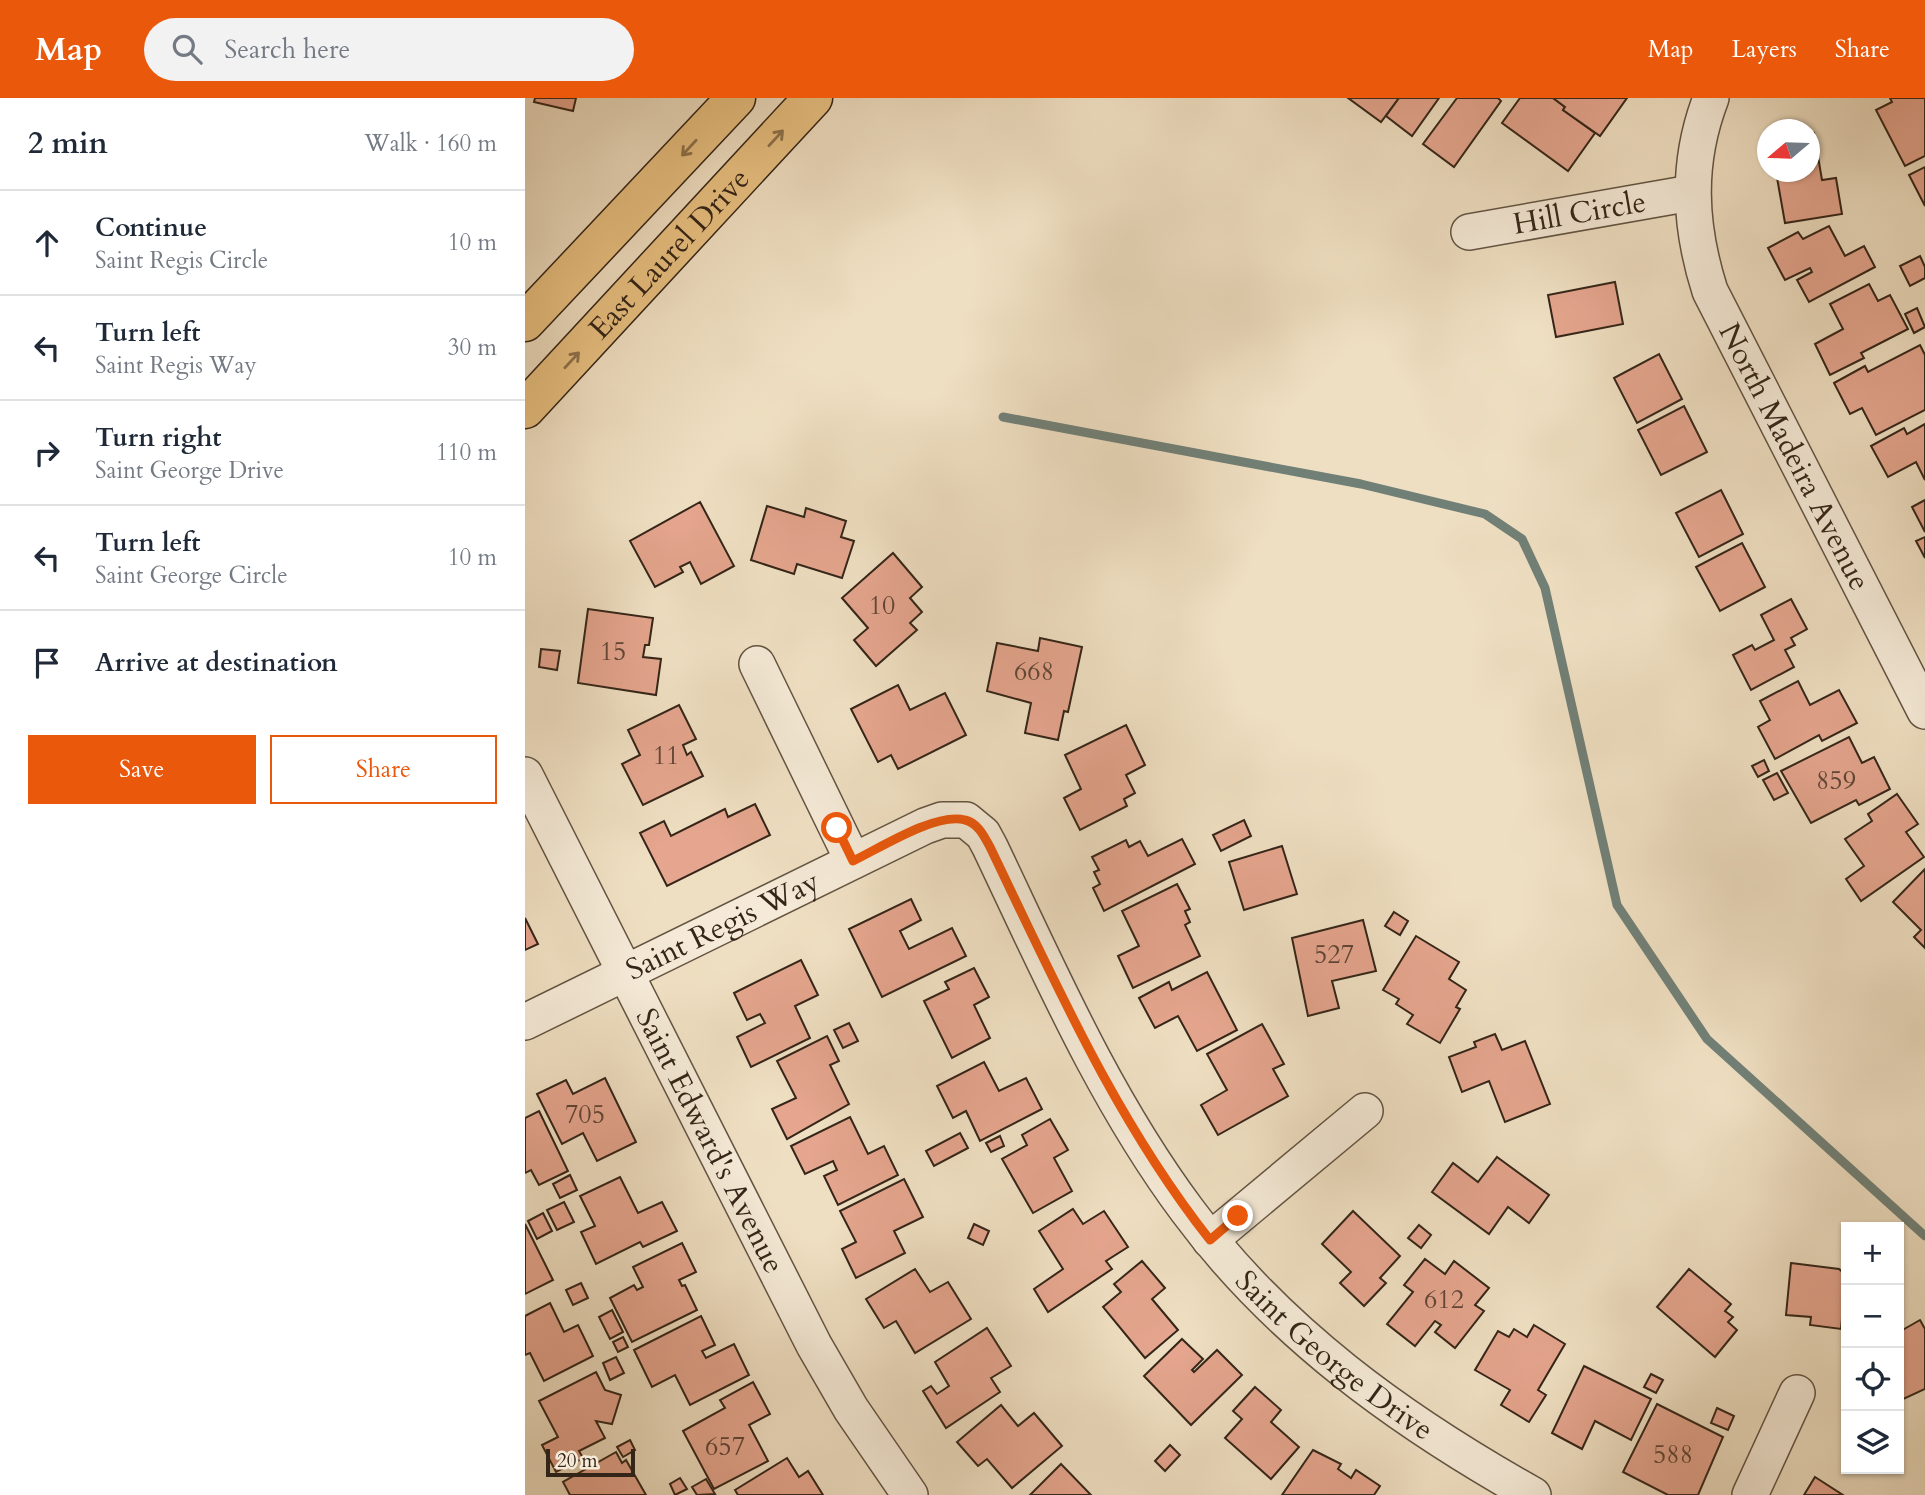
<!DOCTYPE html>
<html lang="en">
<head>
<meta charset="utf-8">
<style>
  body { margin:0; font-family:Cardo,serif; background:#f2f2f3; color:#1f2937 }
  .controls { position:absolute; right:21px; bottom:21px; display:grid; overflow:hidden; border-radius:0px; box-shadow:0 2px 5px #0004 }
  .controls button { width:63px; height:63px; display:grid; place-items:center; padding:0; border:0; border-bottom:2px solid #e0e1e3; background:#fff; color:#1f2937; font:35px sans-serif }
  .compass { position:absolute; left:1232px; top:21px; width:63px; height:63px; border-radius:50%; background:#fff; box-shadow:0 2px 5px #0004; rotate:251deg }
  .scale { position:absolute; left:21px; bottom:18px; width:89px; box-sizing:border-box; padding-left:7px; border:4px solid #342518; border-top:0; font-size:19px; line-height:24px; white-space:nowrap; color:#342518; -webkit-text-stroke:5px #f5ead7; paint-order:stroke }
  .stop { position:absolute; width:21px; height:21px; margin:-16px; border:5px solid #ea580c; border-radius:50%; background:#fff }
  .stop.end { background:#ea580c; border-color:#fff; box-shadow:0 2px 7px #0008 }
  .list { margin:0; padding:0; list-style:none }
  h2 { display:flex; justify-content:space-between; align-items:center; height:91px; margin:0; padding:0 28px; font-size:30px }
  h2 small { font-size:23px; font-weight:400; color:#747a83 }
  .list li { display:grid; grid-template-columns:46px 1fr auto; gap:21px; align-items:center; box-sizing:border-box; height:105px; padding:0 28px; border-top:2px solid #e0e1e3 }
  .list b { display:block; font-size:26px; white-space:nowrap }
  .list p { margin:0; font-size:23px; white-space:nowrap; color:#747a83 }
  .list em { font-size:23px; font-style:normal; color:#747a83 }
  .actions { display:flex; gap:14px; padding:21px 28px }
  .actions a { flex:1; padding:16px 0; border:2px solid #ea580c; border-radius:0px; text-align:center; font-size:24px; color:#ea580c }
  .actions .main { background:#ea580c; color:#fff }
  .icon { flex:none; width:38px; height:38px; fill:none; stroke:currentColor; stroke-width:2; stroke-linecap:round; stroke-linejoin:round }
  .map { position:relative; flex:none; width:1400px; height:1397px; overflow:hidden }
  header { display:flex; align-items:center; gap:42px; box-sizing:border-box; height:98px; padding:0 35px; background:#ea580c; color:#fff }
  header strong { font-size:33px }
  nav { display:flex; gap:38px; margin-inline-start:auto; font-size:24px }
  .search { width:490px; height:63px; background:#f2f2f3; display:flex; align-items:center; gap:18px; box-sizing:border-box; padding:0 24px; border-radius:38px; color:#747a83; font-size:26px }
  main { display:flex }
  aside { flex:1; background:#fff }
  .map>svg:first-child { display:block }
</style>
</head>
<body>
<header>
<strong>Map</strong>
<div class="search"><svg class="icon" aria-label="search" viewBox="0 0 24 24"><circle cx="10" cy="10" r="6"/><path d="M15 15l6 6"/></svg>Search here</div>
<nav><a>Map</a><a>Layers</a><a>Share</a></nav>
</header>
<main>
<aside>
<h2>2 min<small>Walk · 160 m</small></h2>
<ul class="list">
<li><svg class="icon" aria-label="ahead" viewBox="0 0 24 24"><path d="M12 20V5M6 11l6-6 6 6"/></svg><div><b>Continue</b><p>Saint Regis Circle</p></div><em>10 m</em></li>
<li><svg class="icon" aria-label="left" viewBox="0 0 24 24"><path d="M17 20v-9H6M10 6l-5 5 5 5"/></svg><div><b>Turn left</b><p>Saint Regis Way</p></div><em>30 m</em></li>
<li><svg class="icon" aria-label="right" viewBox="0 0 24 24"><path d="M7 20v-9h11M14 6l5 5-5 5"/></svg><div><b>Turn right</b><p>Saint George Drive</p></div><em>110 m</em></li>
<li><svg class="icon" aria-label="left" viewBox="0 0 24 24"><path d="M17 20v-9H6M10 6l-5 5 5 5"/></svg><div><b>Turn left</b><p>Saint George Circle</p></div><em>10 m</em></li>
<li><svg class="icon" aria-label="arrive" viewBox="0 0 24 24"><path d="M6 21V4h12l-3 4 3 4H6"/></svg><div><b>Arrive at destination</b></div></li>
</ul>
<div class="actions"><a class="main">Save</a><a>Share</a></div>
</aside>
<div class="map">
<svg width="1400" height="1397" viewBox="0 0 1400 1397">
  <rect width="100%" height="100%" fill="#efdfc2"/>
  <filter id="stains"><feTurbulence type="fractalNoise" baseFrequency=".00286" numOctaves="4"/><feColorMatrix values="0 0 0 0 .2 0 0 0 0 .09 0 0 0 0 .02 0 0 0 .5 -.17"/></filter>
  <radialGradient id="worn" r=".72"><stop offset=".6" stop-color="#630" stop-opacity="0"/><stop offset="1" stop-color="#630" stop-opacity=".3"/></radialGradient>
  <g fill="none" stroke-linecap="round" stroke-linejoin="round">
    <!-- stream -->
    <polyline stroke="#718077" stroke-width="9" points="478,319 836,386 960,416 997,441 1020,490 1092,807 1182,941 1400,1138"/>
  </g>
  <!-- building -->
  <g fill="#e5a58e" stroke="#342518" stroke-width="2">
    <polygon points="10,0 51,0 48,13 9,4"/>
    <polygon points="823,0 874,0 856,24"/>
    <polygon points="874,0 914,0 887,38 861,18"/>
    <polygon points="932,0 973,0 976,3 929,69 898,46"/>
    <polygon points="995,0 1028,0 1040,9 1038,12 1070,35 1043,73 977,25"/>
    <polygon points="1028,0 1102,0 1075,38 1038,12 1040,9"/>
    <polygon points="1365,0 1400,0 1400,58 1380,68 1351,12 1367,4"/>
    <polygon points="1289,35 1297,82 1311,80 1317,116 1260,125 1251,74 1284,74 1284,36"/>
    <polygon points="1400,69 1400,108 1384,77"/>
    <polygon points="1304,128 1320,158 1339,148 1350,169 1284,204 1272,182 1287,174 1285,170 1260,182 1243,150 1273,134 1278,141"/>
    <polygon points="1395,158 1400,169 1400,180 1385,188 1375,168"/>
    <polygon points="1090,184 1098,226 1031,239 1023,197"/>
    <polygon points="1344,186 1353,203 1365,197 1383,231 1336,255 1339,260 1305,277 1290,246 1318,231 1305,206"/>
    <polygon points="1392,210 1400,229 1389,235 1380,216"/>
    <polygon points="1395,247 1400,257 1400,312 1351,337 1337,310 1325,316 1309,285 1340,268 1343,274"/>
    <polygon points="1134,256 1157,301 1112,325 1089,280"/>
    <polygon points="1159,308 1182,354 1136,377 1113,332"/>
    <polygon points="1400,326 1400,382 1391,364 1363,379 1346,348 1379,330 1382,336"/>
    <polygon points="1196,392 1218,436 1174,459 1151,415"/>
    <polygon points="1400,402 1400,434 1387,409"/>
    <polygon points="175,404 209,468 176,486 165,464 155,469 158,474 130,489 105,443"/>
    <polygon points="242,408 279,419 281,410 321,423 316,439 329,443 317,480 272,466 269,476 226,462"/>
    <polygon points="1400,439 1400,460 1391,443"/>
    <polygon points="1217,445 1240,489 1195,513 1171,469"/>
    <polygon points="368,455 397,489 385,500 397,514 385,525 392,532 351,568 329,542 343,530 317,500"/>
    <polygon points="1266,501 1282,531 1266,540 1270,547 1260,552 1269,569 1226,592 1208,557 1227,547 1230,552 1249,542 1236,517"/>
    <polygon points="63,511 128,520 124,547 120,547 118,559 136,561 131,597 53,585"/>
    <polygon points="515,540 557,549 543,614 539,613 533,642 500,635 506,605 462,593 472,545 513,553"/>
    <polygon points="16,551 35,553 32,572 14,569"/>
    <polygon points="1273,583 1285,607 1314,592 1332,625 1297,643 1294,637 1250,661 1233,629 1245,622 1235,603"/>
    <polygon points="373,587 385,612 420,595 441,637 373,671 366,657 353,664 326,611"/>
    <polygon points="154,607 171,641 158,647 162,657 166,654 178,678 118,707 97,666 115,657 103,632"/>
    <polygon points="601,627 620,667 601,677 610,695 599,701 602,708 555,732 539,700 556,691 540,657"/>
    <polygon points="1324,639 1337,665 1349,659 1365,691 1334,707 1331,702 1286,725 1256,673"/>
    <polygon points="1239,662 1244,673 1233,679 1227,668"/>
    <polygon points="1252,675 1263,695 1249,702 1238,682"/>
    <polygon points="1372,696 1393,726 1381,734 1399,759 1336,803 1321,781 1339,768 1320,741 1347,723 1343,716"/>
    <polygon points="230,706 245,737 142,788 115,735 139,723 146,738 200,711 203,719"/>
    <polygon points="719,722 726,738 696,753 688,737"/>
    <polygon points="657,741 670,766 579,813 568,790 575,786 569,774 574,772 567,759 601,742 604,749 615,743 623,758"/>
    <polygon points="757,748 772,796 719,812 704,764"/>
    <polygon points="1400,771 1400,850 1389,839 1396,832 1368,804"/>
    <polygon points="652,786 665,811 660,813 665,824 660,827 675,858 608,890 593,858 614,848 597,813"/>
    <polygon points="386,801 396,822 375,833 384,851 427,830 441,858 357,899 324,831"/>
    <polygon points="869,814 883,823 875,837 860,828"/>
    <polygon points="0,820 13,846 0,852"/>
    <polygon points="838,822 851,873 807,883 814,910 783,918 767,840"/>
    <polygon points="891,838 934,864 924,881 941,892 931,909 935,911 915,945 882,926 888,917 871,906 874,901 858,892"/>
    <polygon points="276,862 293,897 270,908 285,940 226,969 212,939 240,925 235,916 222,922 209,895"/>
    <polygon points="449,870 464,899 449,907 465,940 427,960 399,903 424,891 420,884"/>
    <polygon points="682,874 712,932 672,953 653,918 630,930 614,900 644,884 647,892"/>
    <polygon points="324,925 333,943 318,950 309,932"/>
    <polygon points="737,926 759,966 748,971 763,998 693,1037 676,1007 702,992 682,956"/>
    <polygon points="970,936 977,952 1000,943 1025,1006 980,1024 964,983 937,994 924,959 951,949 949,944"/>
    <polygon points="302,938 314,963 305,967 324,1006 262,1041 247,1011 271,1000 252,963"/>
    <polygon points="459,964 474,993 501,980 517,1011 455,1043 441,1013 428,1020 412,988"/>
    <polygon points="80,980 111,1044 72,1063 58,1035 37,1046 12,996 41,982 48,996"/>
    <polygon points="14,1013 43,1073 14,1087 6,1072 0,1075 0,1020"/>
    <polygon points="325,1019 343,1056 359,1048 373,1077 313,1107 299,1078 312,1072 308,1063 280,1076 266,1048"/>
    <polygon points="525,1021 543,1052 529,1060 547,1093 508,1115 477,1061 502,1047 497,1037"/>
    <polygon points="435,1035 443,1050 409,1068 401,1053"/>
    <polygon points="475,1038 479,1048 466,1054 461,1045"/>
    <polygon points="972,1059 1024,1097 1004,1125 983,1109 964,1136 907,1094 928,1065 953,1084"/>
    <polygon points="45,1077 52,1092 35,1100 28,1086"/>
    <polygon points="95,1079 113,1115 137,1104 152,1133 118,1149 115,1144 71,1166 56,1134 70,1128 55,1098"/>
    <polygon points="379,1081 398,1119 369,1133 380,1155 331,1180 317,1151 331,1144 315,1113"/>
    <polygon points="39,1104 49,1124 32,1132 22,1112"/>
    <polygon points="548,1111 558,1126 579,1113 603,1149 581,1163 587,1171 523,1214 509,1191 538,1171 514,1133"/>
    <polygon points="828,1113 875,1158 855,1180 861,1185 839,1208 815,1185 826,1174 797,1146"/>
    <polygon points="18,1115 27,1133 12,1141 3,1123"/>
    <polygon points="0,1126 28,1182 0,1196"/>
    <polygon points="449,1126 464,1133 458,1147 443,1140"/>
    <polygon points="894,1127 906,1137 896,1150 883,1140"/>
    <polygon points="157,1145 171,1174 154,1182 157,1188 160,1187 172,1212 107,1244 85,1200 109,1187 112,1192 118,1189 108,1169"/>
    <polygon points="900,1161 920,1176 929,1163 964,1190 950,1207 959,1213 930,1250 910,1234 916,1227 910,1223 890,1248 862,1226 888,1194 879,1187"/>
    <polygon points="617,1163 640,1190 627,1201 653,1232 620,1260 578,1209 596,1194 589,1186"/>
    <polygon points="1266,1165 1314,1171 1321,1177 1316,1231 1285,1227 1286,1219 1261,1217"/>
    <polygon points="390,1171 405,1194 423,1184 446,1221 390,1255 371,1223 359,1230 341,1201"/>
    <polygon points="1164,1171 1206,1206 1200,1213 1208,1219 1203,1224 1212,1232 1190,1259 1132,1209"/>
    <polygon points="56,1185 63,1200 48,1207 41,1192"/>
    <polygon points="25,1205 39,1234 53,1227 68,1258 19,1283 5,1255 0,1257 0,1218"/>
    <polygon points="87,1212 98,1234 85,1241 74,1219"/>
    <polygon points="176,1218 190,1247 177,1253 181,1260 209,1246 224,1277 165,1307 150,1277 127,1289 109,1252"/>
    <polygon points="1395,1222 1400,1231 1400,1291 1374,1303 1374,1234"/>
    <polygon points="1009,1227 1040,1246 1013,1292 1021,1297 1004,1324 976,1307 985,1292 950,1272 973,1233 984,1239 989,1231 1002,1239"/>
    <polygon points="462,1230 486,1268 466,1280 475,1294 421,1330 398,1293 406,1288 412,1296 424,1288 410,1264"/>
    <polygon points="98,1239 103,1249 93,1254 88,1244"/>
    <polygon points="657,1241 678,1261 667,1272 669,1274 692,1252 717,1277 666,1327 619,1278"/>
    <polygon points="91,1259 99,1275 85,1282 78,1265"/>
    <polygon points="1059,1268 1126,1301 1106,1342 1070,1323 1057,1351 1027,1335"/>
    <polygon points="71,1274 80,1292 96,1297 87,1326 71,1323 80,1340 54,1353 58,1360 31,1374 17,1347 33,1339 14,1303"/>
    <polygon points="1126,1276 1138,1282 1131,1295 1119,1289"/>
    <polygon points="228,1284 245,1316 224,1327 243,1363 189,1391 158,1333 200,1310 195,1302"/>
    <polygon points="730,1289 756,1312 746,1324 774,1349 746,1381 700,1340 717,1321 708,1313"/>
    <polygon points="1132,1306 1198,1339 1173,1397 1143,1397 1098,1374"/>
    <polygon points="476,1307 493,1328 509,1315 537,1348 487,1390 462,1361 453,1368 432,1344"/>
    <polygon points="1192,1310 1209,1318 1203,1332 1186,1325"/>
    <polygon points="105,1342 110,1352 98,1359 92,1349"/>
    <polygon points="645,1347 655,1357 640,1373 630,1363"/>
    <polygon points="788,1352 816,1366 813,1371 826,1380 831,1372 855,1388 849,1397 757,1397"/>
    <polygon points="91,1354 97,1365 101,1362 121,1397 45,1397 38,1384"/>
    <polygon points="262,1360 274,1379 283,1373 298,1397 213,1397 210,1392"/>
    <polygon points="536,1366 566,1397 505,1397"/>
    <polygon points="1290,1379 1318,1397 1279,1397"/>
    <polygon points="155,1380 162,1391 150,1397 145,1386"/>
    <polygon points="181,1381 190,1396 172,1397 167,1389"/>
  </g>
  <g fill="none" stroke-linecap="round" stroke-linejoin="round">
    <defs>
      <g id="minor">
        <path id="s1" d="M1186,0C1161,65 1164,127 1185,193L1400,613"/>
        <path id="s2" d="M944,134L1166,95"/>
        <polyline points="232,566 328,763"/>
        <path id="s3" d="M0,677L289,1247L326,1311L385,1397"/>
        <path id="s4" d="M0,924L400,728L417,722H441L458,736L465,749C524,873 580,1002 662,1112C753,1235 876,1323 1008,1397"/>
        <polyline points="685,1142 840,1013"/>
        <polyline points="1225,1397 1272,1295"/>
      </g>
      <g id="major">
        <polyline points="0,224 211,0"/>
        <path id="s5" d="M0,311L288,0"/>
      </g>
    </defs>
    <!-- minor casing -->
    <use href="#minor" stroke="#635442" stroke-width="38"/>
    <!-- major casing -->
    <use href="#major" stroke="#342518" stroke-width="41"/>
    <!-- minor -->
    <use href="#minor" stroke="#f5ead7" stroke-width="35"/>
    <!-- major -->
    <use href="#major" stroke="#e8c081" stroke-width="38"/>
  </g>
  <!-- one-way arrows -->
  <defs><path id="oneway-shaft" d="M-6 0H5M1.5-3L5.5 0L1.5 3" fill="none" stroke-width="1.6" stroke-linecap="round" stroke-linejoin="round" transform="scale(1.75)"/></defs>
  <g stroke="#8e724c">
    <use href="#oneway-shaft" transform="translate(251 40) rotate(-47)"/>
    <use href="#oneway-shaft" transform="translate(164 50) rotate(133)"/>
    <use href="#oneway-shaft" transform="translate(47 262) rotate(-47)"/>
  </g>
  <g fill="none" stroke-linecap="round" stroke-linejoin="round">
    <!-- route -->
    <path stroke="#ea580c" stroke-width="9" d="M312,730L328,763C355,750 411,714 440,722C453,725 459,738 465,749C530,884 591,1023 685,1142L713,1118"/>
  </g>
  <g text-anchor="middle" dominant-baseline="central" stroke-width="5" stroke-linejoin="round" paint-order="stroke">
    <!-- number labels -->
    <g font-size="26" fill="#604536">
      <text x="357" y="507">10</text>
      <text x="88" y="553">15</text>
      <text x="509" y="573">668</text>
      <text x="141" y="657">11</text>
      <text x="1311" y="682">859</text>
      <text x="809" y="856">527</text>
      <text x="60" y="1016">705</text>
      <text x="919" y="1201">612</text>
      <text x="200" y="1348">657</text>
      <text x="1148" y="1356">588</text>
    </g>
    <!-- street labels -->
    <g font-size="30" fill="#342518" stroke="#f5ead7">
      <text stroke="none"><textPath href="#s2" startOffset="112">Hill Circle</textPath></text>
      <text stroke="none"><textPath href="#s5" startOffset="212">East Laurel Drive</textPath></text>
      <text stroke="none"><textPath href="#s1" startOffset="383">North Madeira Avenue</textPath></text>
      <text stroke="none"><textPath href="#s4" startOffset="220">Saint Regis Way</textPath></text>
      <text stroke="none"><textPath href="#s3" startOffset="410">Saint Edward's Avenue</textPath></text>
      <text stroke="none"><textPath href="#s4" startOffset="1146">Saint George Drive</textPath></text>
    </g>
  </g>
  <rect width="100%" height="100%" filter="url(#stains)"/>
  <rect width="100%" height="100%" fill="url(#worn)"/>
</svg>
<div class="controls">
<button>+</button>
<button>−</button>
<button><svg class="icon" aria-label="locate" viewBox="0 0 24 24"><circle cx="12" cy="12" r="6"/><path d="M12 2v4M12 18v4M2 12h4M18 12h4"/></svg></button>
<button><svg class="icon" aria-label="layers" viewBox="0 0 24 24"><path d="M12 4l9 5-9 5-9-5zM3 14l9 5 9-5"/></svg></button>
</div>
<svg class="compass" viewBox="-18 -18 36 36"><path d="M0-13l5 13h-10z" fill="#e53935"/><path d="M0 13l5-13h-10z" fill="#747a83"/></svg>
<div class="scale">20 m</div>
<div class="stop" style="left:312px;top:730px"></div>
<div class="stop end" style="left:713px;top:1118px"></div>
</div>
</main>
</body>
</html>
